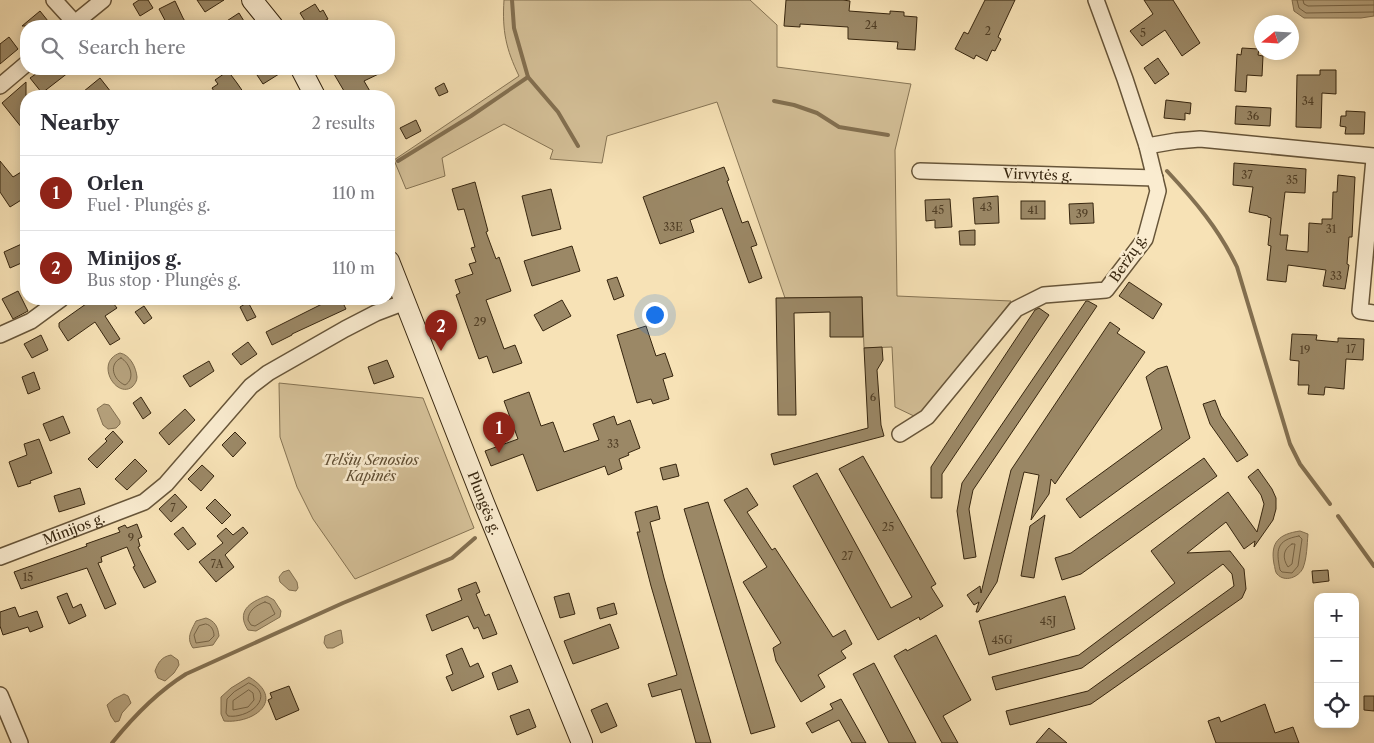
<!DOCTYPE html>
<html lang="en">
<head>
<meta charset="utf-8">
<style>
  body { margin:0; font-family:"Libre Caslon Text",serif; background:#f7f7f7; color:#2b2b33 }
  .controls { position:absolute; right:15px; bottom:15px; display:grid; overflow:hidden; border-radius:10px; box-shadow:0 2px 12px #0003 }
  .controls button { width:45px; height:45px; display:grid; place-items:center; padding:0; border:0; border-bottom:1px solid #e1e1e2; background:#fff; color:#2b2b33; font:25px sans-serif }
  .compass { position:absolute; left:1254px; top:15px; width:45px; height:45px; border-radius:50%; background:#fff; box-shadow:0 2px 12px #0003; rotate:252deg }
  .you { position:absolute; left:654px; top:314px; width:18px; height:18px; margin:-12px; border:4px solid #fff; border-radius:50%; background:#1a73e8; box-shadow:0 0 0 8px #1a73e833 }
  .badge { display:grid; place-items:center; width:32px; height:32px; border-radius:50%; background:#8f2418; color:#fff; font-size:16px; font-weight:700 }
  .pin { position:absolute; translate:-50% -41px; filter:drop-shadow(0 1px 2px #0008) }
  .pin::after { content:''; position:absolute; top:26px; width:18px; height:15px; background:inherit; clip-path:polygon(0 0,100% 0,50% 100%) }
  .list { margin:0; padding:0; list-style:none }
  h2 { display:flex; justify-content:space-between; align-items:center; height:65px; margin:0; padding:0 20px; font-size:21px }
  h2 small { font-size:16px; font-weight:400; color:#7c7c81 }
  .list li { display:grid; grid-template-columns:32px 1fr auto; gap:15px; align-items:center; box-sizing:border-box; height:75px; padding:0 20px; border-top:1px solid #e1e1e2 }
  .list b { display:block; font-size:19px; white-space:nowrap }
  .list p { margin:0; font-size:16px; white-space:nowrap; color:#7c7c81 }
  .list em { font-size:16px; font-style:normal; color:#7c7c81 }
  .icon { flex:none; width:28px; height:28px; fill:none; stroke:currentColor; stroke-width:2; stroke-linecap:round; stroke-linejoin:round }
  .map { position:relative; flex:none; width:1374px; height:743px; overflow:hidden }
  .search { position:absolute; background:#fff; box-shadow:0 2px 12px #0003; left:20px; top:20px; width:375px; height:55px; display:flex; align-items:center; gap:12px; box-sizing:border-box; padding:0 18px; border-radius:20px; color:#7c7c81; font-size:19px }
  .panel { position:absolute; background:#fff; box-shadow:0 2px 12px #0003; left:20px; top:90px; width:375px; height:215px; border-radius:20px }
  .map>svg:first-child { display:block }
</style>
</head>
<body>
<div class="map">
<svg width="1374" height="743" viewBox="0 0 1374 743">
  <rect width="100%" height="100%" fill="#f7e2b6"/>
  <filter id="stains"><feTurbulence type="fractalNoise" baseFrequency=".004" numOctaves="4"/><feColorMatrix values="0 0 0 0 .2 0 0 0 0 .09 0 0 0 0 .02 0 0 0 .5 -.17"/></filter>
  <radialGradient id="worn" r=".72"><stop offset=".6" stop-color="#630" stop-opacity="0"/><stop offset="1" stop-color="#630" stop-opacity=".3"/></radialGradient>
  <!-- green -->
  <g fill="#d6c29a" stroke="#867454">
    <path d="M504,0H750L777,25V67L911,84L895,150L897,296L1011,301L937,399L916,417L895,407L892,347L864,348L862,297L785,298L717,102L607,136L602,163L550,159L553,150L504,124L442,158L445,176L406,189L394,160L519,76C506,49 502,31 504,0Z"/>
    <polygon points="279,383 423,398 474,528 355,579 313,519 297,487 280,437"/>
  </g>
  <!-- water -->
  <g fill="#b6a27d" stroke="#837051">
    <polygon points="1292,0 1374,0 1374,16 1361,18 1304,18 1294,11"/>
    <path d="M120,353C130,355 136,367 137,377C137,381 135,384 132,387C116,399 94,362 120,353Z"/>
    <polygon points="104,404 109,405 120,421 120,424 116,428 108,429 103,425 97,409"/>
    <path d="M1300,531L1308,534C1307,545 1307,558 1303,568C1299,577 1285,583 1277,574C1275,572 1275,567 1274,564C1270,542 1279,534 1300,531Z"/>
    <polygon points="289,570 297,582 298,588 296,591 289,590 280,582 279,577 283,572"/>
    <path d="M267,596L274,600L281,611L280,617L256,631L248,630C236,612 249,602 267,596Z"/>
    <path d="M206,618C215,621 218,627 219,636L213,645L193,648C186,638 191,631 196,621Z"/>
    <polygon points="341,630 343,643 333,648 327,648 324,643 325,636 337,631"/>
    <path d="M171,655L178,660L179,665L174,673L165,681L158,678L155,671C158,663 161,657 171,655Z"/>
    <path d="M249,677C286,699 255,724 224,721L221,714V697L231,688Z"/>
    <polygon points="124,694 128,696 131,703 122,713 119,721 115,722 111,716 107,705 114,699"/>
  </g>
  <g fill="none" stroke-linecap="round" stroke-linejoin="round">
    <!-- shore -->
    <g stroke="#766446" stroke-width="1">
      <polyline points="1297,0 1299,8 1306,13 1374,12"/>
      <polyline points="1303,0 1304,4 1308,6 1374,5"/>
      <path d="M121,358C130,363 136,379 125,385C113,380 108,364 121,358Z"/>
      <path d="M1299,536L1302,539L1298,566L1292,573L1282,572L1280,570C1276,550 1276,540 1299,536Z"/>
      <path d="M1292,544H1295L1292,564L1288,567C1282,558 1283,549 1292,544Z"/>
      <path d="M265,602L270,604L275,614L255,626L251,625L248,620C248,611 256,605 265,602Z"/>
      <path d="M206,624C211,625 214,630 214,636L209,641L196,643L194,635L199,626Z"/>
      <path d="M249,683C277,695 250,719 228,716L226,713L227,699L234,692Z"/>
      <polygon points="249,690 253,693 254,700 248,707 233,710 233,701"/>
    </g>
    <!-- stream -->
    <g stroke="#837051" stroke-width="4">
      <polyline points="512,0 514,28 528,77 558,112 578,146"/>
      <polyline points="774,101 794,105 817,113 839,127 888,135"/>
      <polyline points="398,161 471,116 528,77"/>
      <path d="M1167,171C1195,201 1219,229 1237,267L1290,444L1300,464L1330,504"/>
      <polyline points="1338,516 1374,566"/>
      <path d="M112,743C133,717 157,692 186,674L343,603L452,558L475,538"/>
    </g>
  </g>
  <!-- building -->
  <g fill="#9b8866" stroke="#37260f">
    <polygon points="139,0 148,0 153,8 140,16 133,4"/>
    <polygon points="197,0 224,0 205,12"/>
    <polygon points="786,0 843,0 850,1 849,11 890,14 890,11 904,12 904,16 917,17 915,50 897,49 898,42 848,39 848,27 800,24 800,27 784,26"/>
    <polygon points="985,0 1015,0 1001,30 998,37 1001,39 995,51 992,50 987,61 976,55 974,59 955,49 964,32 968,34"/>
    <polygon points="1144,0 1173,0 1200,43 1182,56 1165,30 1142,46 1130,31 1153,14"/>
    <polygon points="175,1 183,18 188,26 168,26 159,9"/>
    <polygon points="315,4 320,12 323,10 328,19 315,26 308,26 300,13"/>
    <polygon points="40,11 52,26 22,26"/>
    <polygon points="239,13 247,26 219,26"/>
    <polygon points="9,37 18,49 0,64 0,44"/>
    <polygon points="1242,48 1259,49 1258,55 1263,56 1262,76 1247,75 1246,92 1235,91 1237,54 1241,55"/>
    <polygon points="1158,58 1169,74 1155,84 1144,68"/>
    <polygon points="43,69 73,69 42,93 30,78"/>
    <polygon points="253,69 287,69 263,84"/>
    <polygon points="331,69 389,69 364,81 371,93 365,96 347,96"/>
    <polygon points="1320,70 1336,70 1336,94 1322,93 1321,128 1296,127 1297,75 1320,75"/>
    <polygon points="228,71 237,83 246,96 217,96 212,88 218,84 215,80"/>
    <polygon points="100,78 111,92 106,96 78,96"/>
    <polygon points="26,82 26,106 21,110 26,116 26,133 2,103"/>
    <polygon points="444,83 448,92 439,96 435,88"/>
    <polygon points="1166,100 1191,103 1190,114 1185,113 1185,120 1164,118"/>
    <polygon points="1236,106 1271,108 1270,126 1235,124"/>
    <polygon points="1346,111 1365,112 1364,134 1345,134 1346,127 1340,126 1341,116 1346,116"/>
    <polygon points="416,120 421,131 406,139 400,128"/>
    <polygon points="0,161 13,177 26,169 26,197 10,207 0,192"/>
    <polygon points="1234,163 1306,169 1305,193 1285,192 1280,235 1288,235 1286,250 1308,252 1309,223 1322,224 1322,219 1332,219 1333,192 1337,192 1338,175 1355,177 1352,237 1349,237 1347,264 1349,265 1345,289 1323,286 1326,270 1288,265 1286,282 1267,280 1271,246 1268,245 1271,218 1268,217 1268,216 1249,212 1253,187 1233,185"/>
    <polygon points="724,167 729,180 727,181 742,223 748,221 757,245 751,247 762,278 749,283 722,208 690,220 694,232 660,244 643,197"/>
    <polygon points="475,182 488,231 486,232 496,259 499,257 511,291 486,300 504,349 515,345 522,363 493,373 487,356 479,359 456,295 460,293 455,280 473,274 469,264 476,262 471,248 475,247 464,209 458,210 452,189"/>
    <polygon points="551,189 561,229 532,236 522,196"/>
    <polygon points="998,196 999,223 975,224 973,198"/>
    <polygon points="950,199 952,227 935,228 935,220 926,221 925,200"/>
    <rect x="1021" y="201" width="24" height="18"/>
    <polygon points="1093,203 1094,223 1070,224 1069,204"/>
    <polygon points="975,230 975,245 960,245 959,231"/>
    <polygon points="26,242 26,261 10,268 4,252"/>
    <polygon points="572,246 580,271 532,286 524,261"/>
    <polygon points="617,277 624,296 614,300 607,280"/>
    <polygon points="1129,282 1162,304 1153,319 1119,296"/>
    <polygon points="18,291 28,311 13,319 2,299"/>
    <polygon points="862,297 863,337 830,337 830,312 794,313 796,415 778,415 776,298"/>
    <polygon points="93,299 110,299 117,308 105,316 120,339 110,345 95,322 68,341 59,327 59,323"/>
    <polygon points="332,299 341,299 346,309 292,334 292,335 272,345 266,332"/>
    <polygon points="562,300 571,316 543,331 534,315"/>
    <polygon points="1086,301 1088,301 1097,306 973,490 969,509 976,557 964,559 957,511 962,483"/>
    <polygon points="248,302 256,317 247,321 240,307"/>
    <polygon points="144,306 152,318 144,324 135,312"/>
    <polygon points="1039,308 1049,315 942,474 942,498 931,498 931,467 1035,310"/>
    <polygon points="1110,322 1120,329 1117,333 1145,352 1055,484 1051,479 1049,494 1031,520 1039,475 1024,472 997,582 978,612 976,612 979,602 974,605 967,595 980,586 981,593 1011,470"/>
    <polygon points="646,326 656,356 665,353 673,376 663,379 669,399 653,404 651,399 637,403 617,335"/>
    <polygon points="1292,334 1317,335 1316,340 1338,342 1338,338 1364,339 1363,360 1346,359 1344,389 1325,387 1324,395 1308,394 1309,385 1298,385 1299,361 1290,360"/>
    <polygon points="41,335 48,350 32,358 24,344"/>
    <polygon points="248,342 257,354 241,365 232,354"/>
    <polygon points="882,347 883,360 877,370 881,425 884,436 774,465 771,454 868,428 864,348"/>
    <polygon points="387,360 394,377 374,384 368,367"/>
    <polygon points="209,361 214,371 190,387 183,376"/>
    <polygon points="1167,366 1190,438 1080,518 1066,499 1162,429 1146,377 1157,369"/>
    <polygon points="34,372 40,389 28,394 22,377"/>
    <polygon points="529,392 541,426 553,422 564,452 599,440 593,424 614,416 617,425 630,420 640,448 628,453 629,455 619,459 622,469 608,475 605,466 537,491 523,454 491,466 485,451 518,439 504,401"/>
    <polygon points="141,397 151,413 143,419 133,403"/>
    <polygon points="1215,400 1221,416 1248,455 1237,462 1210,424 1203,404"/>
    <polygon points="185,409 195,420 169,445 159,433"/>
    <polygon points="63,416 70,433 50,441 43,424"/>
    <polygon points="113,431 123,442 97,468 88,459 107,441 105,439"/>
    <polygon points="235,432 246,443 233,457 222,445"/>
    <polygon points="39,439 52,473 30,481 31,483 18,487 9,462 27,455 24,444"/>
    <polygon points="863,456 936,584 931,587 943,606 920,620 919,617 878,640 793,486 817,473 891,608 912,597 839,469"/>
    <polygon points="1204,458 1217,476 1081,574 1062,580 1055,558 1071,553"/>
    <polygon points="135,459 147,471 127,490 115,479"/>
    <polygon points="676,464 679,476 663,480 660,468"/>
    <polygon points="202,465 214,476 201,491 188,479"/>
    <polygon points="1258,469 1272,489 1276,498 1276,509 1273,520 1254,547 1255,541 1244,549 1226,522 1187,553 1230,551 1244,569 1246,589 1242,598 1091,704 1010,725 1006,711 1088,691 1234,586 1232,574 1223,564 1082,668 996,690 992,677 1079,655 1175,583 1151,551 1228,492 1257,532 1264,504 1261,495 1248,477"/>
    <polygon points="80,488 85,504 59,512 54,496"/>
    <polygon points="747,488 758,505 747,512 772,550 775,548 833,637 845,630 852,644 841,651 846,658 818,675 825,687 801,702 776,661 773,648 781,643 743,582 767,567 724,500"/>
    <polygon points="175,494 187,507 171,522 159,509"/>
    <polygon points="215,499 231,515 222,524 206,508"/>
    <polygon points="708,502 775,727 751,734 684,509"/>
    <polygon points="657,506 660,519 650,522 664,578 711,743 696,743 681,689 652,697 648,684 677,675 651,586 637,532 640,532 635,512"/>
    <polygon points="1045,515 1034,578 1021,576 1030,526"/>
    <polygon points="137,524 142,537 138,539 140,546 138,547 156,582 144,588 133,567 135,566 127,547 101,557 102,562 98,563 116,604 105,609 87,568 21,589 14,572 87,546 86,544 120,532 118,528 125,525 127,528"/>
    <polygon points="183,527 196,544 188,550 174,534"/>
    <polygon points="243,527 248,533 225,555 234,567 216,582 199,562 223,543 217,536 226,528 233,535"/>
    <polygon points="1328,570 1329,581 1313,583 1312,571"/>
    <polygon points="476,582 480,592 476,594 485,616 489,614 497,634 483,639 478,627 474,629 468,616 432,631 426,615 462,600 458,589"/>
    <polygon points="67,593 73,608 81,604 86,616 69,624 57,597"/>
    <polygon points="569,593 575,614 560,618 554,597"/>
    <polygon points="1065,596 1075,629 989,655 979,621"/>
    <polygon points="614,603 617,614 600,619 597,608"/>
    <polygon points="15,607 19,617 37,611 43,627 30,632 28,627 3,635 0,626 0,612"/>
    <polygon points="610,624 619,648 573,664 564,641"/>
    <polygon points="936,635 971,700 943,716 958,743 942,743 894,656 906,649 907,651"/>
    <polygon points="462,648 470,667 478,663 484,677 452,691 446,677 453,674 446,655"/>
    <polygon points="874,663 916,743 889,743 853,674"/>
    <polygon points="511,665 518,682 498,690 492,673"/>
    <polygon points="289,686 299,710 276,720 268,700 272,698 270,693"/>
    <polygon points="1364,696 1374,696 1374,711 1364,710"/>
    <polygon points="841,699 866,743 852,743 839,720 812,733 806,723 833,709 830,704"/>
    <polygon points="607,703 617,726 601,733 591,710"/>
    <polygon points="1265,704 1275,733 1293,727 1299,743 1216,743 1208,721 1219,717 1221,722"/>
    <polygon points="529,709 536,727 517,735 510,716"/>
    <polygon points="1049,728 1067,743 1036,743"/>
  </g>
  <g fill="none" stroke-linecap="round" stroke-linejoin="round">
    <defs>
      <g id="street">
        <polyline points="54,0 75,23"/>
        <polyline points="71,26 103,0"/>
        <polyline points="0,86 26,64"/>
        <polyline points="1147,146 1176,141 1200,139 1374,156"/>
        <polyline points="1374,159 1360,311 1374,313"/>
        <path id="s1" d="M920,171L1155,178"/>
        <polyline points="0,335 31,321 61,299"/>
        <polyline points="900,434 927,417 1016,309 1044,295 1106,290 1145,239 1158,191 1147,146 1125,79 1096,0"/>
        <path id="s2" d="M0,557L144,502L166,484L251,386L268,373L345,329L376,313L405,302"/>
        <polyline points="0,695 20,743"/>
      </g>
      <g id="secondary">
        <polyline points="252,0 273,26"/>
        <polyline points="301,69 315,96"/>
        <path id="s3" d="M389,261L484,503L582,743"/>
      </g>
    </defs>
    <!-- street casing -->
    <use href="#street" stroke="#675539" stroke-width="18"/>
    <!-- secondary casing -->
    <use href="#secondary" stroke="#37260f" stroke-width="22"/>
    <!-- street -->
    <use href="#street" stroke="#faecd0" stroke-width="15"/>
    <!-- secondary -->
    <use href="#secondary" stroke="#faecd0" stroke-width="20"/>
  </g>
  <g text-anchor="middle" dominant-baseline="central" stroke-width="5" stroke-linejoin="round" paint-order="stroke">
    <!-- number labels -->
    <g font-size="11" fill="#503e25">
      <text x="871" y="25">24</text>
      <text x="988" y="31">2</text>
      <text x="1143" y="33">5</text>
      <text x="1308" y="101">34</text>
      <text x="1253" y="116">36</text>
      <text x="1247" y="175">37</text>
      <text x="1292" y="180">35</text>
      <text x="986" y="207">43</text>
      <text x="938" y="210">45</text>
      <text x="1033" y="210">41</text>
      <text x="1082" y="214">39</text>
      <text x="673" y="227">33E</text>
      <text x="1331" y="229">31</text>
      <text x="1336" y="276">33</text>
      <text x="480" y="322">29</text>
      <text x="1351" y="349">17</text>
      <text x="1305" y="350">19</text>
      <text x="873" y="397">6</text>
      <text x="613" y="444">33</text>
      <text x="173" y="508">7</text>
      <text x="888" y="527">25</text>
      <text x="131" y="538">9</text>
      <text x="847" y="556">27</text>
      <text x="217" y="564">7A</text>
      <text x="28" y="577">15</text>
      <text x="1048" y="621">45J</text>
      <text x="1002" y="640">45G</text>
    </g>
    <!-- street labels -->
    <g font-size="14" fill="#37260f" stroke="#faecd0">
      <text stroke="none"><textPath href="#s1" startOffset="118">Virvytės g.</textPath></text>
      <text transform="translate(1128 258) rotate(-56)">Beržų g.</text>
      <text stroke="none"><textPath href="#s3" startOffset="260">Plungės g.</textPath></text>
      <text stroke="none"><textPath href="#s2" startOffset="79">Minijos g.</textPath></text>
    </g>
    <!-- park labels -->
    <g font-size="14" font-style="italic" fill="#5f4d32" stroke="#faecd0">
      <text x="371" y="460">Telšių Senosios<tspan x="371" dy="16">Kapinės</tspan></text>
    </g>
  </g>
  <rect width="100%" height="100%" filter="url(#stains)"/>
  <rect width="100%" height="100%" fill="url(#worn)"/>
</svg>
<div class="controls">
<button>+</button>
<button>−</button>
<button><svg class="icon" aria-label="locate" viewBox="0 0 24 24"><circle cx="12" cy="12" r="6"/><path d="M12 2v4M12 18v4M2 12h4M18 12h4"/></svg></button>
</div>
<svg class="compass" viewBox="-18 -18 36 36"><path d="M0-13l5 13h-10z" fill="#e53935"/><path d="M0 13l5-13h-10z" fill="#7c7c81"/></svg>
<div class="you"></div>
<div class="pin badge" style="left:499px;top:453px">1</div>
<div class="pin badge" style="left:441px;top:351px">2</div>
<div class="search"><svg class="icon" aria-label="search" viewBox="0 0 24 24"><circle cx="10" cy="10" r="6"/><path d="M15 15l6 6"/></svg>Search here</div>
<section class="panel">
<h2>Nearby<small>2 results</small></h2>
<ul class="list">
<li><span class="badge">1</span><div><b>Orlen</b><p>Fuel · Plungės g.</p></div><em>110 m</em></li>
<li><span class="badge">2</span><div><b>Minijos g.</b><p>Bus stop · Plungės g.</p></div><em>110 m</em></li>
</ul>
</section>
</div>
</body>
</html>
